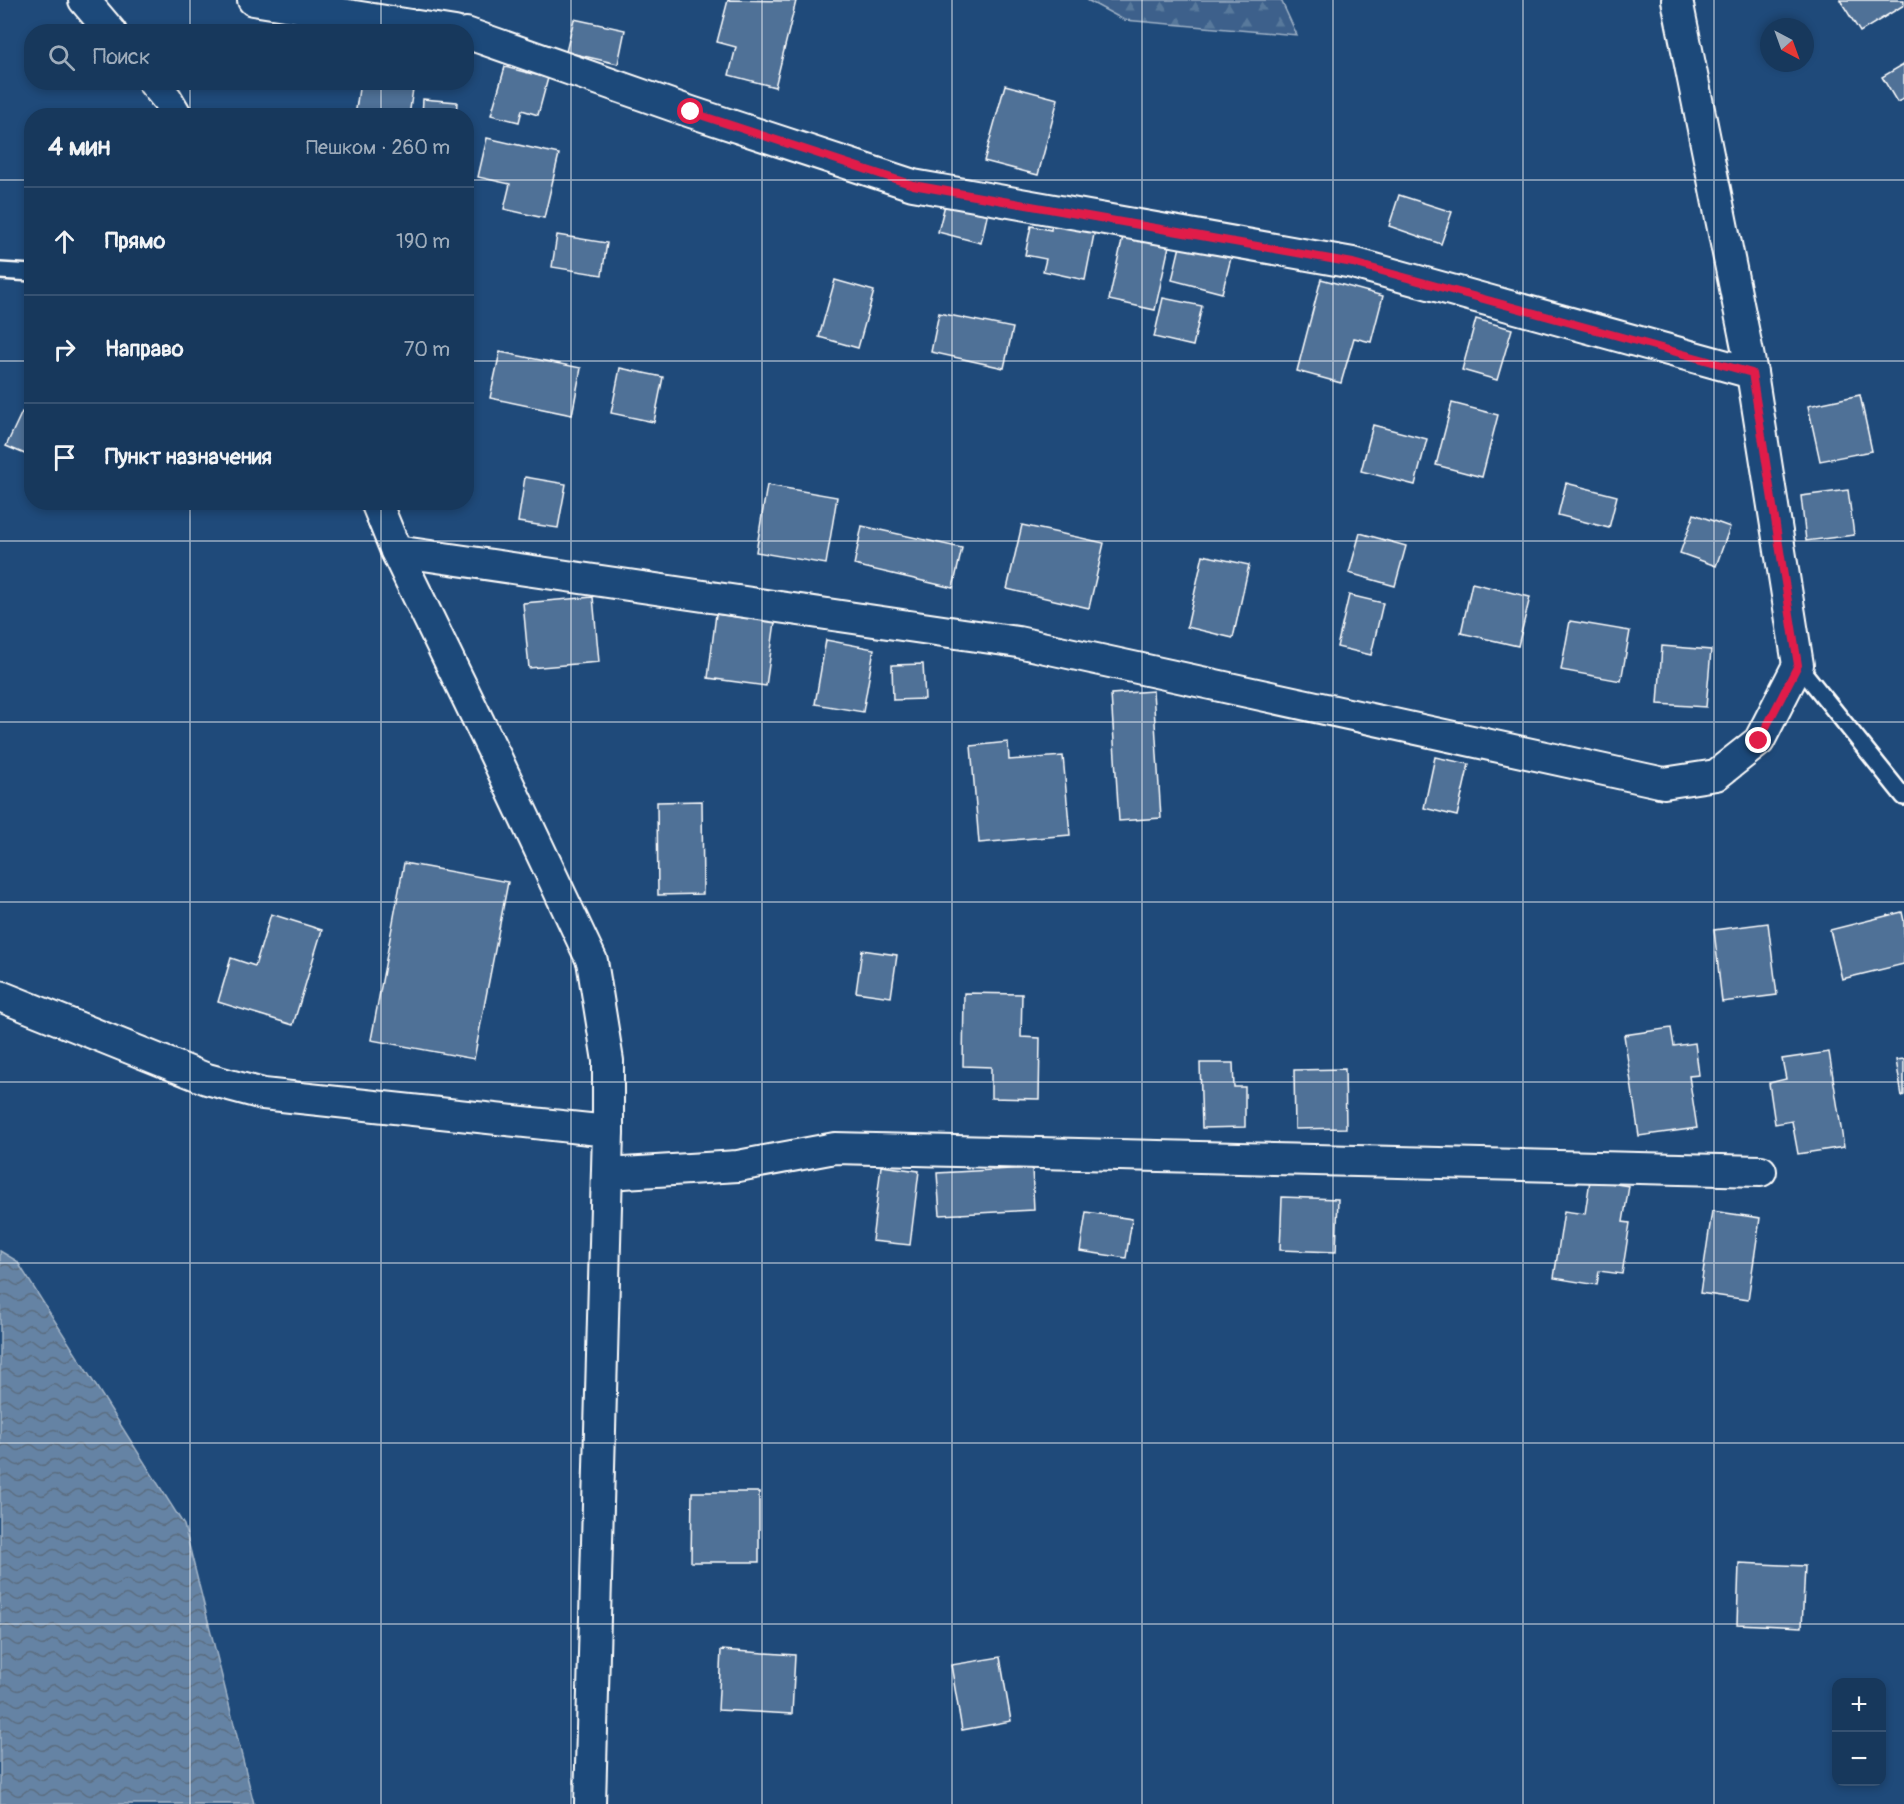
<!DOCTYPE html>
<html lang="ru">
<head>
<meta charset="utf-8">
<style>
  body { margin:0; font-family:Pangolin,sans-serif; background:#203f62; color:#f1f3f6 }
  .controls { position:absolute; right:18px; bottom:18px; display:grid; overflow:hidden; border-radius:12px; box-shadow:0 3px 9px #0003 }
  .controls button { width:54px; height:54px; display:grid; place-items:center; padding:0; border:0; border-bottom:2px solid #365272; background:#17385c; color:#f1f3f6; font:30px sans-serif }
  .compass { position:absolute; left:1760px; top:18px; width:54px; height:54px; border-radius:50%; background:#17385c; box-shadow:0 3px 9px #0003; rotate:139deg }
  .stop { position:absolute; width:18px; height:18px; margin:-14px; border:4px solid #e11d48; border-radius:50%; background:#fff }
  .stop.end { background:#e11d48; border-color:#fff; box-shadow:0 2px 6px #0008 }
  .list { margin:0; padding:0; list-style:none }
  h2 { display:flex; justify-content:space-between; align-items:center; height:78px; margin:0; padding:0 24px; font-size:26px }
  h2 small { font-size:20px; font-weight:400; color:#9eacbb }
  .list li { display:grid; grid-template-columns:39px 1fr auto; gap:18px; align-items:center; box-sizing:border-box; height:108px; padding:0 24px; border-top:2px solid #365272 }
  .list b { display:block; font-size:22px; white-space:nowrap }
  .list em { font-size:20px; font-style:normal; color:#9eacbb }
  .icon { flex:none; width:33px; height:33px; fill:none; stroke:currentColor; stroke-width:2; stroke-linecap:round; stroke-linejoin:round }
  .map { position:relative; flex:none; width:1904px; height:1804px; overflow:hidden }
  .search { position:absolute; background:#17385c; box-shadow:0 3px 9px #0003; left:24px; top:24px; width:450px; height:66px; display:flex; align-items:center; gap:15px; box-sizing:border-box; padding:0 21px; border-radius:24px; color:#9eacbb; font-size:22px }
  .panel { position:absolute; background:#17385c; box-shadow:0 3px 9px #0003; left:24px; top:108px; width:450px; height:402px; border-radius:24px }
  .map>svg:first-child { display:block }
</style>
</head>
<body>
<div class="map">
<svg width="1904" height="1804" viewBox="0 0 1904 1804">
  <defs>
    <pattern id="forest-firs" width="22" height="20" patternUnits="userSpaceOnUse" patternTransform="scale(1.5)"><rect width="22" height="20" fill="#3c618b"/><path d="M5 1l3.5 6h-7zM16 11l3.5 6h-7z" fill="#59799c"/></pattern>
    <pattern id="water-waves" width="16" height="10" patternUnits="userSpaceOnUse" patternTransform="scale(1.5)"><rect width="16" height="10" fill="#6583a4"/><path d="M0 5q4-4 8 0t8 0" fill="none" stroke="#5b6d81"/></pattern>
  </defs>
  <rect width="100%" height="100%" fill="#1f4a7a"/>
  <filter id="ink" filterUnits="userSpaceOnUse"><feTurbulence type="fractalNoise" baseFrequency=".0167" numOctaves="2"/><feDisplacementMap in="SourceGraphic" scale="12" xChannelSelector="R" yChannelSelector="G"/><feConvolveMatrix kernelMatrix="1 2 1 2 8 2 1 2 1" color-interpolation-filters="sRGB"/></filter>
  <g filter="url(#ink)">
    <!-- forest -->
    <polygon fill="url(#forest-firs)" stroke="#9eb0c5" stroke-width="1.5" points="1087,0 1281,0 1297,35 1124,20"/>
    <!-- water -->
    <polygon fill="url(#water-waves)" stroke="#a3b5c8" stroke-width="1.5" points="0,1251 17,1261 184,1525 254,1804 0,1804"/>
    <!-- building -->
    <g fill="#507197" stroke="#fff" stroke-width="1.5">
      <polygon points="728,0 796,1 775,87 729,75 736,47 717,42"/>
      <polygon points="1840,0 1904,0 1904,5 1860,32"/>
      <polygon points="574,19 625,30 618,64 566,52"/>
      <polygon points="1904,64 1904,99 1897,102 1882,77"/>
      <polygon points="505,67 548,78 538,115 522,110 519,122 491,115"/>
      <polygon points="360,82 414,82 409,116 355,116"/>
      <polygon points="1005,85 1058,99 1038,175 984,161"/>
      <polygon points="423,99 457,102 456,116 422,116"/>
      <polygon points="487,138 559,154 544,218 504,209 510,184 478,177"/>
      <polygon points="1399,195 1452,212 1441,244 1389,226"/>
      <polygon points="947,197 989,207 981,243 938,232"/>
      <polygon points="1052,220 1095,229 1085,280 1043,271 1046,259 1025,255 1031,226 1051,230"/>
      <polygon points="557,235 607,243 602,275 552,267"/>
      <polygon points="1123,236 1169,246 1155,310 1109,300"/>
      <polygon points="1181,242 1232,254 1222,293 1172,280"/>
      <polygon points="1321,279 1383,296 1371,342 1354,338 1341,383 1297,371"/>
      <polygon points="835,280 874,291 858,348 819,337"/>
      <polygon points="1163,298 1202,306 1193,346 1154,337"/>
      <polygon points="939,313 1013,328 1004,368 931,352"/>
      <polygon points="1476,319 1512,329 1497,380 1462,370"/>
      <polygon points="500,352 581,368 572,415 490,398"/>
      <polygon points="620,368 663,377 654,422 611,413"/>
      <polygon points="1860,395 1872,451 1820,461 1808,406"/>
      <polygon points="1452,403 1498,415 1482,477 1436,465"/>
      <polygon points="22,412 32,417 32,457 6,446"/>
      <polygon points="1373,425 1427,439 1415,485 1361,471"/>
      <polygon points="525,477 566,484 558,528 518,522"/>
      <polygon points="1566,483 1617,496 1609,528 1558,515"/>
      <polygon points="767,485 837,497 826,564 756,552"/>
      <polygon points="1848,490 1854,535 1806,541 1801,496"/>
      <polygon points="1694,514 1730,527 1716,566 1680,553"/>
      <polygon points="1022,525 1104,543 1089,608 1007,589"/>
      <polygon points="862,526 962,548 953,588 854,565"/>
      <polygon points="1360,533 1406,546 1395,586 1349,573"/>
      <polygon points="1203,555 1249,565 1233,638 1187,627"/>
      <polygon points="1472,583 1530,597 1518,646 1461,633"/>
      <polygon points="1349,595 1383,603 1371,655 1337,647"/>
      <polygon points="593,597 599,662 529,668 523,603"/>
      <polygon points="716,614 775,622 766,686 708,678"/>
      <polygon points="1570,621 1630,631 1621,681 1561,670"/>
      <polygon points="826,640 874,649 863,712 815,704"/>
      <polygon points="1662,646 1711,650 1706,707 1658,704"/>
      <polygon points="923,664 925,699 893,700 892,665"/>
      <polygon points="1153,691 1161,818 1119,821 1111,694"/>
      <polygon points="1008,742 1009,760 1063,756 1070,835 979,843 971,746"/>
      <polygon points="1435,757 1469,764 1457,816 1424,808"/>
      <polygon points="702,801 703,894 658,895 657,802"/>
      <polygon points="404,863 508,882 474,1059 371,1040"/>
      <polygon points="1902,912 1904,921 1904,964 1842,979 1830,930"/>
      <polygon points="271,914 322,930 293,1025 218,1002 231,958 255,966"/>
      <polygon points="1768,923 1777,995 1722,1002 1714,930"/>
      <polygon points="862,950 897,955 891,997 856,992"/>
      <polygon points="964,993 1022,994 1021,1037 1040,1038 1039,1099 991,1098 991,1067 963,1066"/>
      <polygon points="1671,1028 1674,1046 1695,1043 1699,1075 1689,1076 1697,1128 1639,1136 1624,1035"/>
      <polygon points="1829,1052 1844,1147 1798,1154 1792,1121 1775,1124 1769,1083 1786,1079 1782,1059"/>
      <polygon points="1904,1059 1904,1095 1902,1096 1896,1060"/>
      <polygon points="1200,1063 1233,1063 1234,1087 1245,1087 1245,1127 1202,1128"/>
      <polygon points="1345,1069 1346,1128 1295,1129 1294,1070"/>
      <polygon points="881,1166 919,1171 910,1245 872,1241"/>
      <polygon points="1032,1168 1034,1210 940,1215 937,1173"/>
      <polygon points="1590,1180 1629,1186 1623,1222 1630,1223 1622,1274 1599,1271 1597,1285 1554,1278 1564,1211 1585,1214"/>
      <polygon points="1282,1197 1338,1199 1336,1252 1280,1250"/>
      <polygon points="1712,1211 1760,1218 1748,1300 1700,1293"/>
      <polygon points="1086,1212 1132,1219 1126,1258 1080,1251"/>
      <polygon points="692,1492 759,1492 759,1562 691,1562"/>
      <polygon points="1739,1563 1805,1566 1802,1627 1737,1624"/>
      <polygon points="721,1650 795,1655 792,1714 718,1710"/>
      <polygon points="1000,1657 1011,1721 962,1730 951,1665"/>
    </g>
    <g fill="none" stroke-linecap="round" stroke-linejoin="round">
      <defs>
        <g id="lane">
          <polyline points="0,271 32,273"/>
          <polyline points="1798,665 1904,797"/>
        </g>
        <g id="street">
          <polyline points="84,0 111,32"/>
          <polyline points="253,0 455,32"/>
          <polyline points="466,33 691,112 913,185 1353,263 1752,373"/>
          <polyline points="153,82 167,99 177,116"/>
          <polyline points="376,502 396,551 494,753 592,961 608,1061 608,1131 590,1804"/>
          <polyline points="396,551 1018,642 1664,783 1716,775 1759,741 1798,665 1752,373 1677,0"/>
          <polyline points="0,996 207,1079 263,1094 608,1131"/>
          <polyline points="607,1174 738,1166 835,1148 1761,1171"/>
        </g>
      </defs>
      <!-- lane casing -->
      <use href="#lane" stroke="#fff" stroke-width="20"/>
      <!-- street casing -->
      <use href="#street" stroke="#fff" stroke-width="34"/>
      <!-- lane -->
      <use href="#lane" stroke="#1f4a7a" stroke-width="15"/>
      <!-- street -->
      <use href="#street" stroke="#1f4a7a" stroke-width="30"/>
    </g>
  </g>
  <g fill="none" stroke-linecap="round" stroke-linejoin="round" filter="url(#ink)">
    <!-- route -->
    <polyline stroke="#e11d48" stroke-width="8" points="691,112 913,185 1353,263 1752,373 1798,665 1759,741"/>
  </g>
  <!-- grid -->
  <path fill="none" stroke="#fff" stroke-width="1.5" stroke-opacity="0.55" d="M190,0V32M381,0V32M571,0V1804M762,0V1804M952,0V1804M1142,0V1804M1333,0V1804M1523,0V1804M1714,0V1804M190,82V116M381,82V116M0,180H32M466,180H1904M0,361H32M466,361H1904M190,502V1804M381,502V1804M0,541H1904M0,722H1904M0,902H1904M0,1082H1904M0,1263H1904M0,1443H1904M0,1624H1904"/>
</svg>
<div class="controls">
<button>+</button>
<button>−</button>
</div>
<svg class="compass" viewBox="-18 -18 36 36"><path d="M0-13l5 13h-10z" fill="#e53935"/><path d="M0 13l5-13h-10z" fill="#9eacbb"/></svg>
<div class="stop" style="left:691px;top:112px"></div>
<div class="stop end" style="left:1759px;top:741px"></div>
<div class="search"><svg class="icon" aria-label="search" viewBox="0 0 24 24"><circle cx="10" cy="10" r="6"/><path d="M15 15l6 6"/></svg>Поиск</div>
<section class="panel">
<h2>4 мин<small>Пешком · 260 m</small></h2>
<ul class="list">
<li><svg class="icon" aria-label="ahead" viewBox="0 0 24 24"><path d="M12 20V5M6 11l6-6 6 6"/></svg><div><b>Прямо</b></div><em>190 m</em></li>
<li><svg class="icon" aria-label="right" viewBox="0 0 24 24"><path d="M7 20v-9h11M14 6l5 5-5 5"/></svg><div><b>Направо</b></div><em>70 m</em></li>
<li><svg class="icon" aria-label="arrive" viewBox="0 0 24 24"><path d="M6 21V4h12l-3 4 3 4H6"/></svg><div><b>Пункт назначения</b></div></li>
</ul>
</section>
</div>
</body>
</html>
